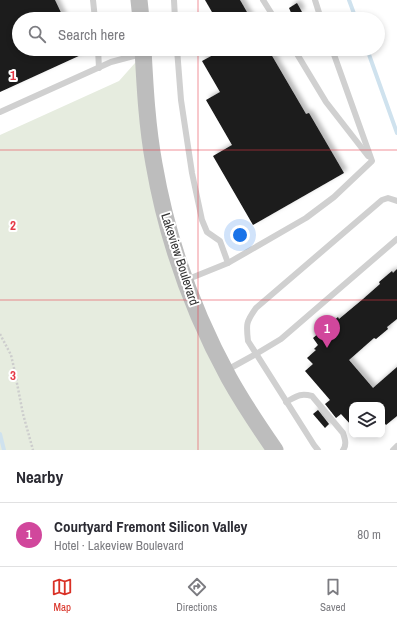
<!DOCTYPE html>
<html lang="en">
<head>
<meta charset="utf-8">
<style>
  body { margin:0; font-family:"Archivo Narrow",sans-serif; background:#f7f7f7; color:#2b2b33 }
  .controls { position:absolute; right:12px; bottom:12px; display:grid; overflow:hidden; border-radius:8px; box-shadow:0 2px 6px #0003 }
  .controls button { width:36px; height:36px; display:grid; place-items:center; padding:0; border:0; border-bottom:1px solid #e1e1e2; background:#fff; color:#2b2b33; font:20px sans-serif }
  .you { position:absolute; left:240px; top:235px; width:14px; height:14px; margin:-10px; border:3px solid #fff; border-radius:50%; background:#1a73e8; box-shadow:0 0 0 6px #1a73e833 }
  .badge { display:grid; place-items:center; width:26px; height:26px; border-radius:50%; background:#d93025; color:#fff; font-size:13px; font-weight:700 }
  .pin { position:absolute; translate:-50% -33px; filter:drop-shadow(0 1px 2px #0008) }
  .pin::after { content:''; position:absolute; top:21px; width:14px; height:12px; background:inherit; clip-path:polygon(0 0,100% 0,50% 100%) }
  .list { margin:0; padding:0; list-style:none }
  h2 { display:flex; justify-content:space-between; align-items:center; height:52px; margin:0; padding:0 16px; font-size:17px }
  h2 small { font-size:13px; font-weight:400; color:#7c7c81 }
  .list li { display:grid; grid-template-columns:26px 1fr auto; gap:12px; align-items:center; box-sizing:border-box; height:64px; padding:0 16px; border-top:1px solid #e1e1e2 }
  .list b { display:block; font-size:15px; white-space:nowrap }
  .list p { margin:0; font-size:13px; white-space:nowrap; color:#7c7c81 }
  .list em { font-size:13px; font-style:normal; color:#7c7c81 }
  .icon { flex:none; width:22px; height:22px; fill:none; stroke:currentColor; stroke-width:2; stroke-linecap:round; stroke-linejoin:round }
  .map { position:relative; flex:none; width:397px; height:450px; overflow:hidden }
  .search { position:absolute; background:#fff; box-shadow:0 2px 6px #0003; left:12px; right:12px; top:12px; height:44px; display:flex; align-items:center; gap:10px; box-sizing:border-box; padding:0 14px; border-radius:22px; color:#7c7c81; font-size:15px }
  .sheet { height:116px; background:#fff }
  nav { display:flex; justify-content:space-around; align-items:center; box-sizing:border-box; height:56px; border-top:1px solid #e1e1e2; background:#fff; font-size:11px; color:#7c7c81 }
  nav a { display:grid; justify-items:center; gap:2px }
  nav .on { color:#d93025 }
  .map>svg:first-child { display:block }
</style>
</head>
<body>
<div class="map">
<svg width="397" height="450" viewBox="0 0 397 450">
  <defs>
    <filter id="shadow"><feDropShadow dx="3.5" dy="-3.5" stdDeviation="2" flood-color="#0004"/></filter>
  </defs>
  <rect width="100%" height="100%" fill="#fff"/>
  <!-- green -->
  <polygon fill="#e6ecdf" points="143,54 147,107 183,272 275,450 0,450 0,135 119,81"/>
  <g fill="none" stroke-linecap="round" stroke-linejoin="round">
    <!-- stream -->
    <g stroke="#cfe2ee" stroke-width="4">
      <polyline points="349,0 356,19"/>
      <polyline points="367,49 397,133"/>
      <polyline points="0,434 4,450"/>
    </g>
  </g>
  <!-- building -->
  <g fill="#1a1a1a" filter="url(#shadow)">
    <polygon points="0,0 55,0 64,19 19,19 19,49 94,49 0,92"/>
    <polygon points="205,0 240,0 251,19 216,19"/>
    <polygon points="297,3 302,12 293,17 289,8"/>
    <polygon points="212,49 268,49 306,114 309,113 344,173 253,225 213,156 232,145 206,100 220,92 202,61 215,54"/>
    <polygon points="397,269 397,319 387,327 388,329 376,339 374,338 349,360 373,388 397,367 397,416 386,425 382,420 382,405 352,405 352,426 341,414 336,418 325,404 330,400 305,371 313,364 307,358 316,350 314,349 318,345 313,338 338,317 339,319 363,299 380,284 379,282 392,271 393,273"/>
    <polygon points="318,410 329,424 325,428 313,414"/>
  </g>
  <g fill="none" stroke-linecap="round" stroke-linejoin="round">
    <!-- path -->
    <polyline stroke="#cdcdcd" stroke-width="2.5" stroke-dasharray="2 2" stroke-linecap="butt" points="0,334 11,355 14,368 23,414 33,450"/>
    <!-- lane -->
    <g stroke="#d0d0d0" stroke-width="6">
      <polyline points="93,0 95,19"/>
      <polyline points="174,0 175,19"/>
      <polyline points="263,0 275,19"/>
      <polyline points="315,0 321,19"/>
      <polyline points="98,49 99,68"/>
      <polyline points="177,49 181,100 192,173 202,220 207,232 220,241 228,263"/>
      <polyline points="294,49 326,102 368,156"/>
      <polyline points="0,112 111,62 141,54"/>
      <polyline points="186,280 228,263 306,218 334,197 372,161 332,49"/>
      <polyline points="227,370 256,354 281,339 397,239"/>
      <path d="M286,402C297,396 300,393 312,396L343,433C345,439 347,445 343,450"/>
      <path d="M318,450L314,445L248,341C246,324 246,322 256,308L382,200L388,198L397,201"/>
      <polyline points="393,450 397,446"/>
    </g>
    <!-- secondary -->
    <g stroke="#bdbdbd" stroke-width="17">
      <polyline points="139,0 141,19"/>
      <path d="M143,49C145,87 147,126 154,164C167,239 193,312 229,378C243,403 259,427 275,450"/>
    </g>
  </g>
  <!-- grid -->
  <path fill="none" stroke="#e63946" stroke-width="1" stroke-opacity="0.55" d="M198,0V19M198,49V450M0,150H397M0,300H397"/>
  <g text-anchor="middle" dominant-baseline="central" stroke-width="4" stroke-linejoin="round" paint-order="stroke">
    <!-- street labels -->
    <g font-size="13" fill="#333" stroke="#fff">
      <text transform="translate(180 259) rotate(72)">Lakeview Boulevard</text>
    </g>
  </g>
  <g font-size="13" text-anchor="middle" font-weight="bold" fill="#e63946" stroke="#fff" stroke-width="4" stroke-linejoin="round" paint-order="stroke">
    <text x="13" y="80">1</text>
    <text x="13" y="230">2</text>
    <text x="13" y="380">3</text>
  </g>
</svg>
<div class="controls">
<button><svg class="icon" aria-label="layers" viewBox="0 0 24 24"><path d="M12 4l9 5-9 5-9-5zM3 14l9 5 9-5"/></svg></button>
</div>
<div class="you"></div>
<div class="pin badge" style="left:327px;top:348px;background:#d1479c">1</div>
<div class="search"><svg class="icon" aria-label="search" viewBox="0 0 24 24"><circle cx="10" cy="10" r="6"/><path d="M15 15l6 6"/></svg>Search here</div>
</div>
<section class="sheet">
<h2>Nearby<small></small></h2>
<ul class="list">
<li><span class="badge" style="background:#d1479c">1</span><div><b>Courtyard Fremont Silicon Valley</b><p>Hotel · Lakeview Boulevard</p></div><em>80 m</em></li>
</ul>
</section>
<nav>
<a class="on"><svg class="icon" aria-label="map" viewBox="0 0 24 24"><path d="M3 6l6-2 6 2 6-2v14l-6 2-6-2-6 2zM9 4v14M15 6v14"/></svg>Map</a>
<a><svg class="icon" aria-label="directions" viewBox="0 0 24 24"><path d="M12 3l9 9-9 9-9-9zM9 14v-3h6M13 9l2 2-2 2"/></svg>Directions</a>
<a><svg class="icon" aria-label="saved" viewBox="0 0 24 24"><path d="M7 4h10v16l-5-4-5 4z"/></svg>Saved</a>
</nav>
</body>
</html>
